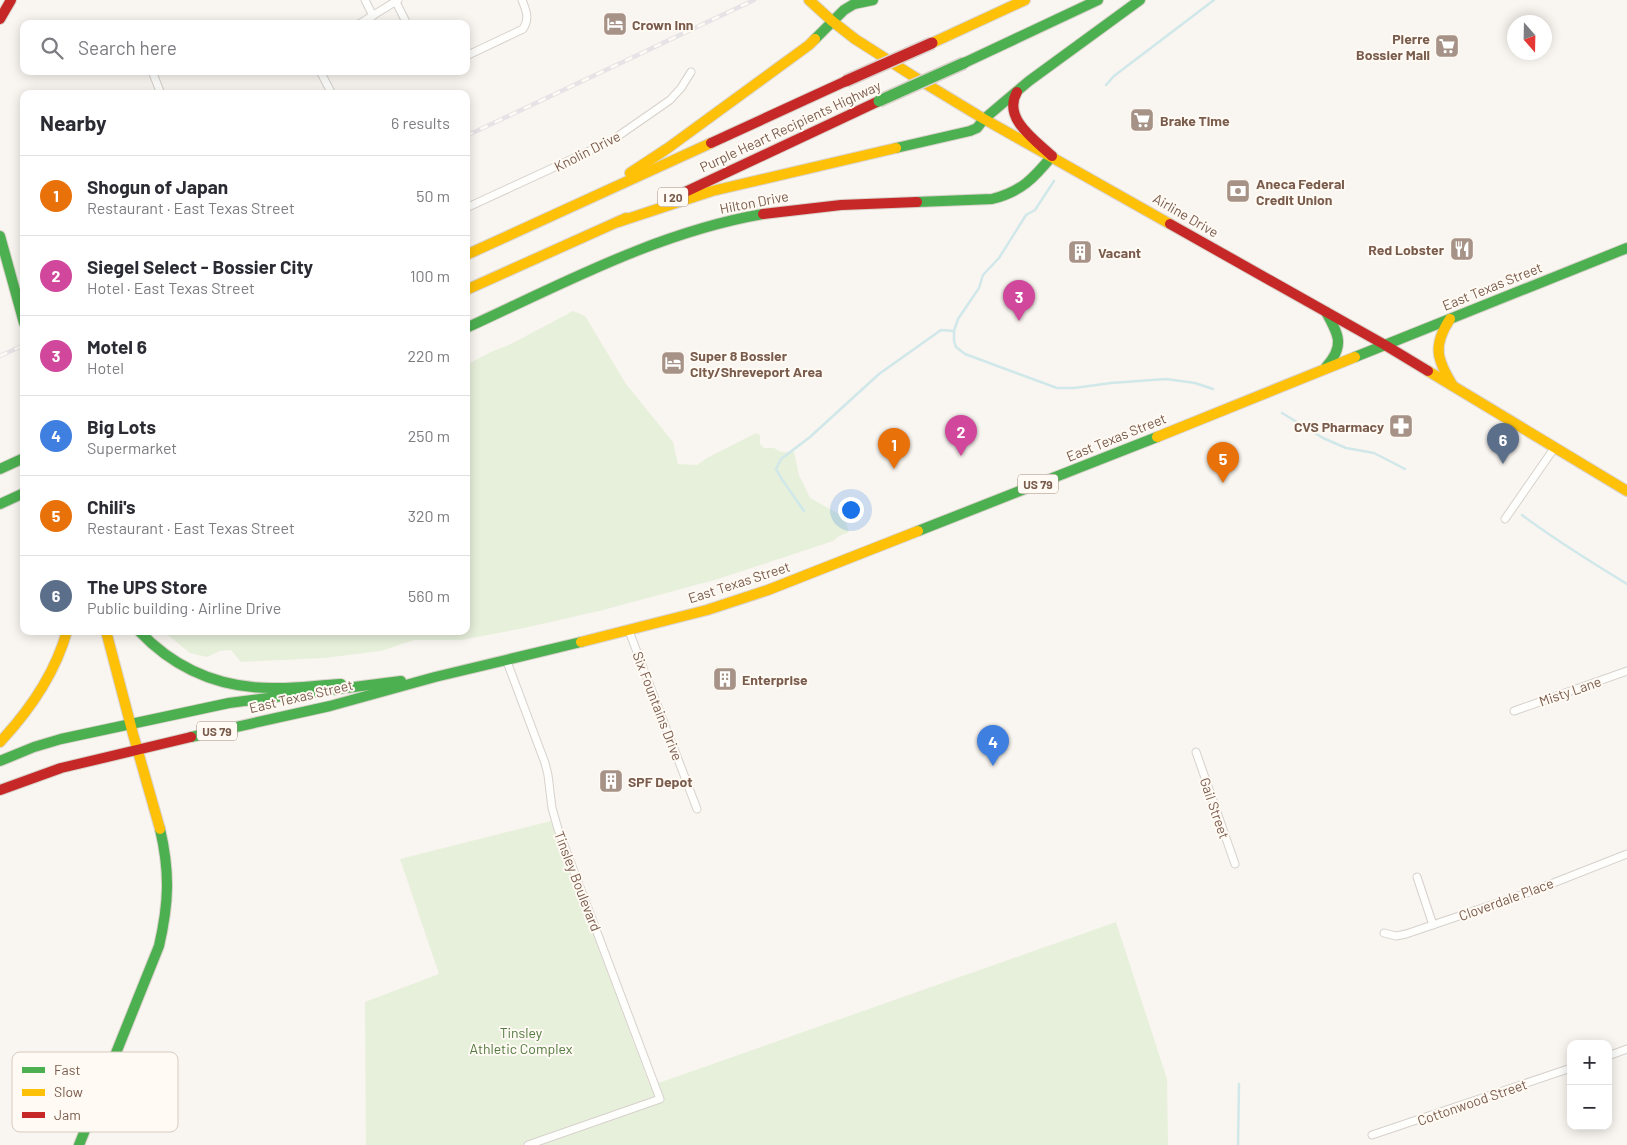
<!DOCTYPE html>
<html lang="en">
<head>
<meta charset="utf-8">
<style>
  body { margin:0; font-family:Barlow,sans-serif; background:#f2f2f3; color:#2b2b33 }
  .controls { position:absolute; right:15px; bottom:15px; display:grid; overflow:hidden; border-radius:10px; box-shadow:0 2px 12px #0003 }
  .controls button { width:45px; height:45px; display:grid; place-items:center; padding:0; border:0; border-bottom:1px solid #e1e1e2; background:#fff; color:#2b2b33; font:25px sans-serif }
  .compass { position:absolute; left:1507px; top:15px; width:45px; height:45px; border-radius:50%; background:#fff; box-shadow:0 2px 12px #0003; rotate:160deg }
  .you { position:absolute; left:850px; top:509px; width:18px; height:18px; margin:-12px; border:4px solid #fff; border-radius:50%; background:#1a73e8; box-shadow:0 0 0 8px #1a73e833 }
  .badge { display:grid; place-items:center; width:32px; height:32px; border-radius:50%; background:#d93025; color:#fff; font-size:16px; font-weight:700 }
  .pin { position:absolute; translate:-50% -41px; filter:drop-shadow(0 1px 2px #0008) }
  .pin::after { content:''; position:absolute; top:26px; width:18px; height:15px; background:inherit; clip-path:polygon(0 0,100% 0,50% 100%) }
  .list { margin:0; padding:0; list-style:none }
  h2 { display:flex; justify-content:space-between; align-items:center; height:65px; margin:0; padding:0 20px; font-size:21px }
  h2 small { font-size:16px; font-weight:400; color:#7c7c81 }
  .list li { display:grid; grid-template-columns:32px 1fr auto; gap:15px; align-items:center; box-sizing:border-box; height:80px; padding:0 20px; border-top:1px solid #e1e1e2 }
  .list b { display:block; font-size:19px; white-space:nowrap }
  .list p { margin:0; font-size:16px; white-space:nowrap; color:#7c7c81 }
  .list em { font-size:16px; font-style:normal; color:#7c7c81 }
  .icon { flex:none; width:28px; height:28px; fill:none; stroke:currentColor; stroke-width:2; stroke-linecap:round; stroke-linejoin:round }
  .map { position:relative; flex:none; width:1627px; height:1145px; overflow:hidden }
  .search { position:absolute; background:#fff; box-shadow:0 2px 12px #0003; left:20px; top:20px; width:450px; height:55px; display:flex; align-items:center; gap:12px; box-sizing:border-box; padding:0 18px; border-radius:10px; color:#7c7c81; font-size:19px }
  .panel { position:absolute; background:#fff; box-shadow:0 2px 12px #0003; left:20px; top:90px; width:450px; height:545px; border-radius:10px }
  .map>svg:first-child { display:block }
</style>
</head>
<body>
<div class="map">
<svg width="1627" height="1145" viewBox="0 0 1627 1145">
  <rect width="100%" height="100%" fill="#f9f5f0"/>
  <!-- green -->
  <g fill="#e7f0db">
    <polygon points="573,311 585,316 626,384 673,442 678,464 697,465 707,458 756,433 760,435 760,444 764,448 774,448 781,452 794,452 799,475 810,498 844,517 849,532 839,536 833,541 718,579 603,610 524,628 461,640 414,640 381,651 324,658 241,662 231,650 220,651 207,657 190,653 163,631 466,631 466,365 491,352 511,344"/>
    <polygon points="551,821 650,1086 1116,922 1167,1079 1168,1145 366,1145 365,1002 439,974 400,859"/>
  </g>
  <g fill="none" stroke-linecap="round" stroke-linejoin="round">
    <!-- stream -->
    <g stroke="#d0e8ea" stroke-width="2.5">
      <polyline points="1106,85 1114,76 1214,0"/>
      <polyline points="1054,181 1035,210 1026,215 999,258 983,275 979,288 958,319 954,331 954,341 956,347 965,354 1057,388 1074,388 1111,383 1166,379 1195,383 1213,389"/>
      <polyline points="1282,413 1323,438 1346,448 1374,453 1405,469"/>
      <polyline points="804,511 781,478 776,469 781,459 810,437 879,374 941,330 954,331"/>
      <path d="M1522,515C1555,540 1591,562 1627,584"/>
      <polyline points="1238,1145 1239,1084"/>
    </g>
    <defs>
      <g id="street">
        <polyline points="365,0 373,16"/>
        <polyline points="396,2 407,24"/>
        <polyline points="359,24 398,0"/>
        <path d="M466,56L523,29C530,19 526,10 522,0"/>
        <polyline points="152,71 161,94"/>
        <polyline points="320,71 332,94"/>
        <polyline points="466,208 611,141 670,100 681,88 691,72"/>
        <polyline points="1505,519 1555,447"/>
        <polyline points="629,631 697,809"/>
        <polyline points="506,659 545,763 548,775 552,808 558,829 660,1099 528,1145"/>
        <polyline points="1514,711 1627,671"/>
        <polyline points="1196,752 1235,864"/>
        <polyline points="1417,877 1433,925"/>
        <polyline points="1384,933 1396,936 1406,934 1533,891 1627,854"/>
        <polyline points="1608,1056 1627,1049"/>
        <polyline points="1372,1135 1571,1068"/>
      </g>
      <g id="fast">
        <polyline points="815,39 844,10 854,4 873,0"/>
        <polyline points="964,63 1098,0"/>
        <polyline points="896,148 970,131 977,128 984,119 1029,81 1140,0"/>
        <path d="M917,202L992,199C1021,192 1034,178 1052,156"/>
        <polyline points="0,236 24,323"/>
        <path d="M1326,312C1339,335 1345,346 1326,367"/>
        <path d="M466,328C562,284 658,232 763,214"/>
        <polyline points="1355,357 1627,248"/>
        <polyline points="0,469 24,458"/>
        <polyline points="0,504 24,493"/>
        <polyline points="918,531 1157,437"/>
        <path d="M139,631C175,669 220,688 272,688C295,689 318,685 341,684"/>
        <polyline points="191,737 330,706 435,677 581,642"/>
        <polyline points="0,761 34,747 61,739 229,703 401,681"/>
        <path d="M79,1145L159,946C169,903 170,872 160,829"/>
      </g>
      <g id="slow">
        <polyline points="809,0 832,21 855,39 913,76 984,119 1170,224"/>
        <polyline points="932,43 1025,0"/>
        <polyline points="630,173 668,148 809,45 815,39"/>
        <polyline points="618,222 712,191 896,148"/>
        <polyline points="466,255 711,143"/>
        <polyline points="466,290 626,218"/>
        <path d="M1450,319C1432,346 1437,360 1453,386"/>
        <polyline points="1428,371 1627,491"/>
        <polyline points="1157,437 1355,357"/>
        <polyline points="106,631 133,734 160,829"/>
        <polyline points="581,642 707,610 768,590 918,531"/>
        <path d="M0,742C30,710 55,674 67,631"/>
      </g>
      <g id="jam">
        <polyline points="0,19 11,0"/>
        <path d="M1017,92C1002,118 1035,140 1052,156"/>
        <polyline points="711,143 846,81"/>
        <polyline points="683,193 879,101"/>
        <polyline points="763,214 841,205 917,202"/>
        <polyline points="1170,224 1385,345 1428,371"/>
        <polyline points="0,790 61,768 191,737"/>
      </g>
    </defs>
    <!-- street casing -->
    <use href="#street" stroke="#d7d1cb" stroke-width="9"/>
    <!-- fast casing -->
    <use href="#fast" stroke="#d9d2cb" stroke-width="12"/>
    <!-- slow casing -->
    <use href="#slow" stroke="#d9d2cb" stroke-width="12"/>
    <!-- jam casing -->
    <use href="#jam" stroke="#d9d2cb" stroke-width="12"/>
    <!-- street -->
    <use href="#street" stroke="#fefefd" stroke-width="7"/>
    <!-- fast -->
    <use href="#fast" stroke="#4caf50" stroke-width="10"/>
    <!-- slow -->
    <use href="#slow" stroke="#ffc107" stroke-width="10"/>
    <!-- jam -->
    <use href="#jam" stroke="#c62828" stroke-width="10"/>
    <defs>
      <g id="rail">
        <polyline points="466,136 754,0"/>
        <polyline points="0,356 24,345"/>
      </g>
    </defs>
    <!-- rail casing -->
    <use href="#rail" stroke="#e6e3e7" stroke-width="4.5"/>
    <!-- rail -->
    <use href="#rail" stroke="#fffaf3" stroke-width="2.5" stroke-dasharray="8" stroke-linecap="butt"/>
    <defs>
      <polyline id="fast-bridge" points="879,101 964,63"/>
      <polyline id="jam-bridge" points="846,81 932,43"/>
    </defs>
    <!-- fast-bridge casing -->
    <use href="#fast-bridge" stroke="#dad1cc" stroke-width="14" stroke-linecap="butt"/>
    <!-- jam-bridge casing -->
    <use href="#jam-bridge" stroke="#dad1cc" stroke-width="14" stroke-linecap="butt"/>
    <!-- fast-bridge -->
    <use href="#fast-bridge" stroke="#4caf50" stroke-width="11"/>
    <!-- jam-bridge -->
    <use href="#jam-bridge" stroke="#c62828" stroke-width="11"/>
  </g>
  <!-- icons -->
  <defs>
    <symbol id="hotel-square" viewBox="-11 -11 22 22"><rect x="-9" y="-9" width="18" height="18" rx="4" fill="#a69286" stroke="#fffaf3"/><path d="M-6-4.5h1.5V1H6V5H4.5V3h-9V5H-6ZM-4 0a1.8 1.8 0 1 1 3.6 0ZM.5 0V-2.5h3Q6-2.5 6 0Z" fill="#fff"/></symbol>
    <symbol id="supermarket-square" viewBox="-11 -11 22 22"><rect x="-9" y="-9" width="18" height="18" rx="4" fill="#a69286" stroke="#fffaf3"/><path d="M-6-5.5h2.5l.6 2H6L4.5 2H-2.5L-4.4-4H-6ZM-1.5 3.2a1.3 1.3 0 1 0 .1 0ZM3 3.2a1.3 1.3 0 1 0 .1 0Z" fill="#fff"/></symbol>
    <symbol id="bank-square" viewBox="-11 -11 22 22"><rect x="-9" y="-9" width="18" height="18" rx="4" fill="#a69286" stroke="#fffaf3"/><path d="M-6-4H6V4H-6ZM0-2.3a2.3 2.3 0 1 0 0 4.6a2.3 2.3 0 1 0 0-4.6Z" fill="#fff"/></symbol>
    <symbol id="restaurant-square" viewBox="-11 -11 22 22"><rect x="-9" y="-9" width="18" height="18" rx="4" fill="#a69286" stroke="#fffaf3"/><path d="M-5-6h1v4h1v-4h1v4h1v-4h1v5L-1.5 .5V6h-2V.5L-5-1ZM5-6V6H3V1.5H1.5Q1.5-4 5-6Z" fill="#fff"/></symbol>
    <symbol id="building-square" viewBox="-11 -11 22 22"><rect x="-9" y="-9" width="18" height="18" rx="4" fill="#a69286" stroke="#fffaf3"/><path d="M-4-6H4V6H1V3H-1V6H-4ZM-2.5-4.3h1.7v1.8h-1.7ZM.8-4.3h1.7v1.8H.8ZM-2.5-1h1.7V.8h-1.7ZM.8-1h1.7V.8H.8Z" fill="#fff"/></symbol>
    <symbol id="pharmacy-square" viewBox="-11 -11 22 22"><rect x="-9" y="-9" width="18" height="18" rx="4" fill="#a69286" stroke="#fffaf3"/><path d="M-2-6h4v4h4v4h-4v4h-4v-4h-4v-4h4Z" fill="#fff"/></symbol>
  </defs>
  <g fill-rule="evenodd">
    <use href="#hotel-square" x="601" y="10" width="28" height="28"/>
    <use href="#supermarket-square" x="1433" y="32" width="28" height="28"/>
    <use href="#supermarket-square" x="1128" y="106" width="28" height="28"/>
    <use href="#bank-square" x="1224" y="177" width="28" height="28"/>
    <use href="#restaurant-square" x="1448" y="235" width="28" height="28"/>
    <use href="#building-square" x="1066" y="238" width="28" height="28"/>
    <use href="#hotel-square" x="659" y="349" width="28" height="28"/>
    <use href="#pharmacy-square" x="1387" y="412" width="28" height="28"/>
    <use href="#building-square" x="711" y="665" width="28" height="28"/>
    <use href="#building-square" x="597" y="767" width="28" height="28"/>
  </g>
  <g text-anchor="middle" dominant-baseline="central" stroke-width="4" stroke-linejoin="round" paint-order="stroke">
    <!-- shield labels -->
    <g fill="#fffaf3" stroke="#a28b7f" stroke-width="1">
      <rect x="658" y="187.5" width="30" height="19" rx="4"/>
      <rect x="1018" y="474.5" width="40" height="19" rx="4"/>
      <rect x="197" y="721.5" width="40" height="19" rx="4"/>
    </g>
    <g font-size="12" font-weight="bold" fill="#7a5c4d">
      <text x="673" y="197">I 20</text>
      <text x="1038" y="484">US 79</text>
      <text x="217" y="731">US 79</text>
    </g>
    <!-- poi labels -->
    <g font-size="14" font-weight="bold" fill="#7a5c4d" stroke="#fffaf3" text-anchor="start">
      <text x="632" y="24">Crown Inn</text>
      <text x="1430" y="38" text-anchor="end">Pierre<tspan x="1430" dy="16">Bossier Mall</tspan></text>
      <text x="1160" y="120">Brake Time</text>
      <text x="1256" y="183">Aneca Federal<tspan x="1256" dy="16">Credit Union</tspan></text>
      <text x="1444" y="249" text-anchor="end">Red Lobster</text>
      <text x="1098" y="252">Vacant</text>
      <text x="690" y="355">Super 8 Bossier<tspan x="690" dy="16">City/Shreveport Area</tspan></text>
      <text x="1384" y="426" text-anchor="end">CVS Pharmacy</text>
      <text x="742" y="679">Enterprise</text>
      <text x="628" y="781">SPF Depot</text>
    </g>
    <!-- street labels -->
    <g font-size="14" fill="#7a5c4d" stroke="#fffaf3">
      <text transform="translate(790 126) rotate(-25)">Purple Heart Recipients Highway</text>
      <text transform="translate(587 151) rotate(-27)">Knolin Drive</text>
      <text transform="translate(754 202) rotate(-11)">Hilton Drive</text>
      <text transform="translate(1186 215) rotate(30)">Airline Drive</text>
      <text transform="translate(1492 286) rotate(-22)">East Texas Street</text>
      <text transform="translate(1116 437) rotate(-22)">East Texas Street</text>
      <text transform="translate(739 582) rotate(-18)">East Texas Street</text>
      <text transform="translate(1570 691) rotate(-19)">Misty Lane</text>
      <text transform="translate(301 696) rotate(-13)">East Texas Street</text>
      <text transform="translate(658 706) rotate(69)">Six Fountains Drive</text>
      <text transform="translate(1215 808) rotate(71)">Gail Street</text>
      <text transform="translate(578 881) rotate(69)">Tinsley Boulevard</text>
      <text transform="translate(1506 899) rotate(-20)">Cloverdale Place</text>
      <text transform="translate(1472 1102) rotate(-19)">Cottonwood Street</text>
    </g>
    <!-- park labels -->
    <g font-size="14" fill="#537a41" stroke="#fffaf3">
      <text x="521" y="1032">Tinsley<tspan x="521" dy="16">Athletic Complex</tspan></text>
    </g>
  </g>
  <!-- legend -->
  <rect x="12" y="1052" width="166" height="80" rx="8" fill="#fffaf3" stroke="#d7cbc1" stroke-width="1"/>
  <rect x="22" y="1067" width="23" height="6" fill="#4caf50"/>
  <rect x="22" y="1089" width="23" height="7" fill="#ffc107"/>
  <rect x="22" y="1112" width="23" height="6" fill="#c62828"/>
  <g font-size="14" fill="#7a5c4d">
    <text x="54" y="1075">Fast</text>
    <text x="54" y="1097">Slow</text>
    <text x="54" y="1120">Jam</text>
  </g>
</svg>
<div class="controls">
<button>+</button>
<button>−</button>
</div>
<svg class="compass" viewBox="-18 -18 36 36"><path d="M0-13l5 13h-10z" fill="#e53935"/><path d="M0 13l5-13h-10z" fill="#7c7c81"/></svg>
<div class="you"></div>
<div class="pin badge" style="left:894px;top:469px;background:#e8710a">1</div>
<div class="pin badge" style="left:961px;top:456px;background:#d1479c">2</div>
<div class="pin badge" style="left:1019px;top:321px;background:#d1479c">3</div>
<div class="pin badge" style="left:993px;top:766px;background:#3f7fe0">4</div>
<div class="pin badge" style="left:1223px;top:483px;background:#e8710a">5</div>
<div class="pin badge" style="left:1503px;top:464px;background:#5c6f8a">6</div>
<div class="search"><svg class="icon" aria-label="search" viewBox="0 0 24 24"><circle cx="10" cy="10" r="6"/><path d="M15 15l6 6"/></svg>Search here</div>
<section class="panel">
<h2>Nearby<small>6 results</small></h2>
<ul class="list">
<li><span class="badge" style="background:#e8710a">1</span><div><b>Shogun of Japan</b><p>Restaurant · East Texas Street</p></div><em>50 m</em></li>
<li><span class="badge" style="background:#d1479c">2</span><div><b>Siegel Select - Bossier City</b><p>Hotel · East Texas Street</p></div><em>100 m</em></li>
<li><span class="badge" style="background:#d1479c">3</span><div><b>Motel 6</b><p>Hotel</p></div><em>220 m</em></li>
<li><span class="badge" style="background:#3f7fe0">4</span><div><b>Big Lots</b><p>Supermarket</p></div><em>250 m</em></li>
<li><span class="badge" style="background:#e8710a">5</span><div><b>Chili's</b><p>Restaurant · East Texas Street</p></div><em>320 m</em></li>
<li><span class="badge" style="background:#5c6f8a">6</span><div><b>The UPS Store</b><p>Public building · Airline Drive</p></div><em>560 m</em></li>
</ul>
</section>
</div>
</body>
</html>
